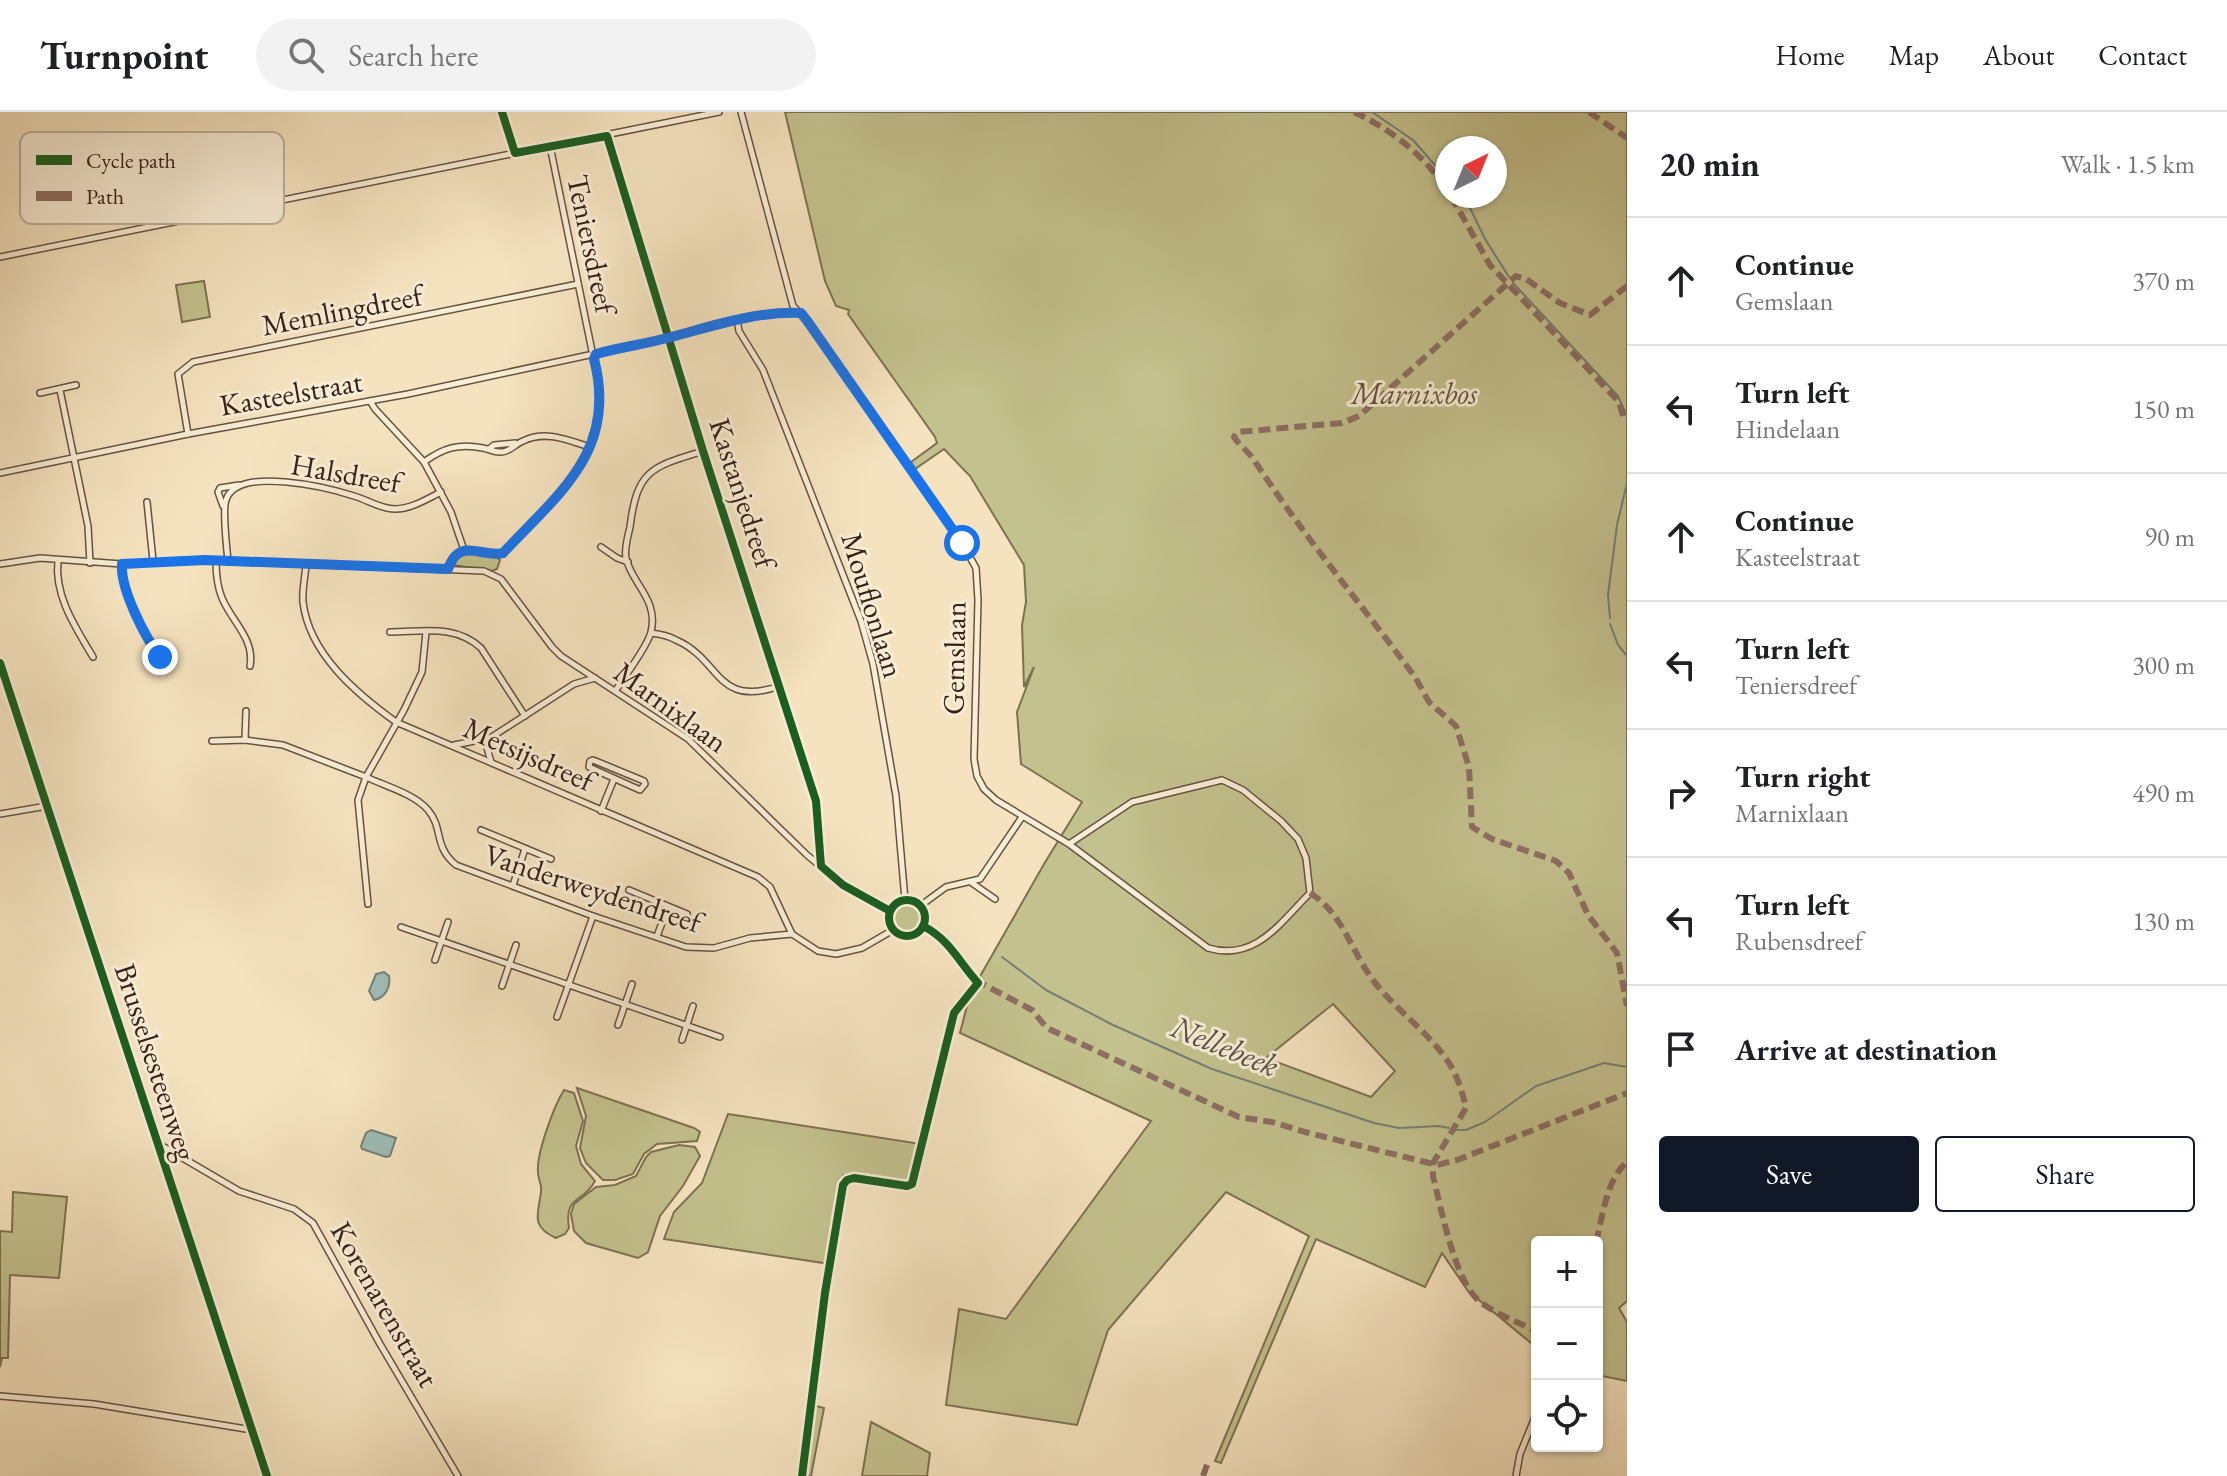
<!DOCTYPE html>
<html lang="en">
<head>
<meta charset="utf-8">
<style>
  body { margin:0; font-family:"EB Garamond",serif; background:#f2f2f2; color:#202124 }
  .controls { position:absolute; right:24px; bottom:24px; display:grid; overflow:hidden; border-radius:8px; box-shadow:0 2px 6px #0004 }
  .controls button { width:72px; height:72px; display:grid; place-items:center; padding:0; border:0; border-bottom:2px solid #e0e0e0; background:#fff; color:#202124; font:40px sans-serif }
  .compass { position:absolute; left:1435px; top:24px; width:72px; height:72px; border-radius:50%; background:#fff; box-shadow:0 2px 6px #0004; rotate:43deg }
  .stop { position:absolute; width:24px; height:24px; margin:-18px; border:6px solid #1a73e8; border-radius:50%; background:#fff }
  .stop.end { background:#1a73e8; border-color:#fff; box-shadow:0 2px 8px #0008 }
  .list { margin:0; padding:0; list-style:none }
  h2 { display:flex; justify-content:space-between; align-items:center; height:104px; margin:0; padding:0 32px; font-size:34px }
  h2 small { font-size:26px; font-weight:400; color:#757577 }
  .list li { display:grid; grid-template-columns:52px 1fr auto; gap:24px; align-items:center; box-sizing:border-box; height:128px; padding:0 32px; border-top:2px solid #e0e0e0 }
  .list b { display:block; font-size:30px; white-space:nowrap }
  .list p { margin:0; font-size:26px; white-space:nowrap; color:#757577 }
  .list em { font-size:26px; font-style:normal; color:#757577 }
  .actions { display:flex; gap:16px; padding:24px 32px }
  .actions a { flex:1; padding:18px 0; border:2px solid #111827; border-radius:8px; text-align:center; font-size:28px; color:#111827 }
  .actions .main { background:#111827; color:#fff }
  .icon { flex:none; width:44px; height:44px; fill:none; stroke:currentColor; stroke-width:2; stroke-linecap:round; stroke-linejoin:round }
  .map { position:relative; flex:none; width:1627px; height:1364px; overflow:hidden }
  header { display:flex; align-items:center; gap:48px; box-sizing:border-box; height:112px; padding:0 40px; background:#fff; border-bottom:2px solid #e0e0e0 }
  header strong { font-size:38px }
  nav { display:flex; gap:44px; margin-inline-start:auto; font-size:28px }
  .search { width:560px; height:72px; background:#f2f2f2; display:flex; align-items:center; gap:20px; box-sizing:border-box; padding:0 28px; border-radius:44px; color:#757577; font-size:30px }
  main { display:flex }
  aside { flex:1; background:#fff }
  .map>svg:first-child { display:block }
</style>
</head>
<body>
<header>
<strong>Turnpoint</strong>
<div class="search"><svg class="icon" aria-label="search" viewBox="0 0 24 24"><circle cx="10" cy="10" r="6"/><path d="M15 15l6 6"/></svg>Search here</div>
<nav><a>Home</a><a>Map</a><a>About</a><a>Contact</a></nav>
</header>
<main>
<div class="map">
<svg width="1627" height="1364" viewBox="0 0 1627 1364">
  <rect width="100%" height="100%" fill="#f5e3bf"/>
  <filter id="stains"><feTurbulence type="fractalNoise" baseFrequency=".0025" numOctaves="4"/><feColorMatrix values="0 0 0 0 .2 0 0 0 0 .09 0 0 0 0 .02 0 0 0 .5 -.17"/></filter>
  <radialGradient id="worn" r=".72"><stop offset=".6" stop-color="#630" stop-opacity="0"/><stop offset="1" stop-color="#630" stop-opacity=".3"/></radialGradient>
  <!-- green -->
  <g fill="#c3c18d" stroke="#7e7152" stroke-width="2" fill-rule="evenodd">
    <path d="M785,0H1627V1189L1619,1196L1627,1210V1269L1597,1263V1130H1537V1236L1468,1179L1442,1141L1425,1175L1316,1127L1221,1351L1215,1349L1309,1124L1226,1080L1108,1218L1077,1313L946,1293L959,1197L1006,1207L1151,1009L960,921L970,882L1044,752L1082,690L1021,652L1017,600L1034,555L1024,575L1022,513L1026,490L1024,453L970,364L944,337L915,357L911,350L937,331L935,325L848,202L849,198L836,194L825,169ZM1447,36H1495V84H1447ZM1333,892L1395,959L1371,985L1266,946Z"/>
    <polygon points="204,169 210,205 182,210 176,173"/>
    <polygon points="467,441 498,446 500,448 497,457 492,459 453,453 454,448"/>
    <circle cx="906" cy="805" r="14"/>
    <polygon points="577,976 694,1016 700,1020 697,1029 657,1032 644,1042 633,1062 615,1068 603,1068 586,1051 580,1036 586,1004"/>
    <path d="M564,978L574,981L583,1009L576,1034L581,1052L595,1069C583,1092 564,1082 569,1116L565,1122L556,1126C529,1114 539,1101 541,1079C542,1072 538,1067 538,1061C536,1042 554,994 564,978Z"/>
    <polygon points="728,1002 921,1032 912,1075 843,1063 830,1152 664,1127 674,1100 702,1071"/>
    <polygon points="679,1033 695,1035 700,1044 683,1074 660,1104 648,1140 638,1146 586,1131 574,1119 571,1102 574,1092 596,1075 615,1073 636,1064 646,1045 651,1040"/>
    <polygon points="13,1080 67,1085 59,1166 10,1163 8,1246 2,1246 0,1255 0,1119 12,1120"/>
    <polygon points="825,1153 827,1154 800,1364 797,1364"/>
    <polygon points="812,1293 824,1296 811,1364 803,1364"/>
    <polygon points="871,1310 930,1341 927,1364 862,1364"/>
  </g>
  <!-- water -->
  <g fill="#9dbdb7" stroke="#757f77" stroke-width="2">
    <path d="M384,860L389,864C391,875 385,886 374,888L369,879L376,862Z"/>
    <polygon points="371,1018 396,1026 390,1044 386,1045 362,1037 361,1034 366,1021"/>
  </g>
  <g fill="none" stroke-linecap="round" stroke-linejoin="round">
    <!-- stream -->
    <g stroke="#757f77" stroke-width="2">
      <polyline points="1372,0 1413,28 1447,67"/>
      <polyline points="1461,84 1468,92 1485,127 1509,165"/>
      <polyline points="1513,171 1618,284 1627,304"/>
      <polyline points="1610,506 1608,483 1617,413 1627,371"/>
      <polyline points="1610,512 1618,533 1627,544"/>
      <polyline points="1002,845 1046,878 1113,913 1212,957 1374,1011 1399,1016 1439,1014 1449,1016"/>
      <polyline points="1457,1018 1466,1018 1485,1010 1536,974 1604,951 1627,955"/>
    </g>
    <defs>
      <g id="street">
        <polyline points="502,0 515,41"/>
        <path d="M741,0L793,194L808,210L962,431L976,456L978,488L974,647L977,664L984,677L996,688L1069,732L1208,836C1255,850 1280,811 1310,781L1306,746L1298,727L1281,709L1243,678L1222,668L1132,690L1069,732"/>
        <polyline points="607,24 703,339 816,689 821,754"/>
        <polyline points="550,34 592,239"/>
        <polyline points="0,145 719,0"/>
        <polyline points="737,208 739,219 763,258 861,509 873,552 896,684 905,788"/>
        <path d="M596,242C621,235 646,232 670,225C712,214 756,199 800,201"/>
        <polyline points="60,278 88,414 90,451"/>
        <polyline points="40,281 76,273"/>
        <polyline points="370,289 375,297 424,350 451,400 464,438"/>
        <polyline points="188,322 178,262 193,250 578,172"/>
        <polyline points="489,337 494,333 515,331"/>
        <path d="M424,350C443,336 459,331 483,336C489,337 495,341 501,340C510,340 515,332 523,329C546,318 567,328 590,335"/>
        <polyline points="0,361 188,322 408,282 589,243"/>
        <polyline points="147,390 153,449"/>
        <polyline points="223,394 218,380 220,376 239,373"/>
        <polyline points="601,435 617,446 628,450"/>
        <path d="M58,449C54,484 76,516 93,545"/>
        <path d="M216,449C216,461 217,474 222,486C232,510 255,527 250,554"/>
        <path d="M228,450C227,436 222,398 226,388C237,353 329,376 354,384C368,388 380,397 395,397C411,397 427,387 441,380"/>
        <polyline points="0,452 40,446 122,452 205,448 484,459 501,467 552,535 561,544 688,627 807,743 843,773 890,799"/>
        <path d="M122,452C121,476 145,525 160,545"/>
        <path d="M306,453C305,465 302,478 303,490C309,542 357,582 396,610L758,765L770,775L792,822"/>
        <path d="M448,457C459,424 481,446 503,441C559,381 617,338 594,246"/>
        <path d="M390,520C423,520 455,512 481,536L525,604"/>
        <path d="M426,520L422,560L404,598L366,665C385,674 415,682 428,698C444,717 433,734 456,753L593,804L686,835L714,836L750,826L792,822L818,839L836,842L862,836L893,818"/>
        <path d="M651,521C660,522 669,524 676,528C722,548 715,596 780,574"/>
        <path d="M616,578C624,565 648,534 651,520C659,487 631,471 626,446C624,437 628,424 630,415C637,358 651,355 703,339"/>
        <polyline points="489,627 487,636 491,650"/>
        <polyline points="245,628 246,599"/>
        <polyline points="212,629 245,628 283,633 366,665 358,688 368,792"/>
        <polyline points="454,633 490,626 574,572 595,566"/>
        <polygon points="593,648 644,669 645,672 640,678 589,655 590,649"/>
        <polyline points="601,699 614,667"/>
        <polyline points="0,702 47,694"/>
        <polyline points="481,718 551,747"/>
        <polyline points="972,771 995,787"/>
        <polyline points="513,773 525,737"/>
        <polyline points="629,778 687,802"/>
        <polyline points="905,788 920,794"/>
        <polyline points="920,794 946,775 980,767 1022,705"/>
        <polyline points="890,799 889,810 893,818"/>
        <polyline points="890,799 895,792 905,788"/>
        <polyline points="401,815 720,925"/>
        <polyline points="893,818 907,824 918,820 925,808 920,794"/>
        <polyline points="657,824 668,795"/>
        <polyline points="435,848 448,810"/>
        <polyline points="502,874 516,833"/>
        <polyline points="557,905 593,804"/>
        <polyline points="618,913 632,872"/>
        <polyline points="682,928 693,894"/>
        <polyline points="159,1036 164,1035 239,1079 294,1097 313,1111 380,1232 458,1364"/>
        <polyline points="0,1284 94,1292 246,1317 250,1316"/>
        <polyline points="1516,1364 1520,1342 1537,1300"/>
      </g>
      <polyline id="primary" points="0,551 267,1364"/>
    </defs>
    <!-- street casing -->
    <use href="#street" stroke="#675242" stroke-width="8"/>
    <!-- primary casing -->
    <use href="#primary" stroke="#382118" stroke-width="10"/>
    <!-- street -->
    <use href="#street" stroke="#f8edd5" stroke-width="5"/>
    <!-- primary -->
    <use href="#primary" stroke="#eac280" stroke-width="7"/>
    <!-- quiet -->
    <g stroke="#8d6e63" stroke-width="6" stroke-dasharray="12 6" stroke-linecap="butt">
      <path d="M1354,0C1392,18 1424,43 1447,78"/>
      <polyline points="1589,0 1627,26"/>
      <polyline points="1451,84 1490,153 1619,290 1624,307 1627,307"/>
      <path d="M1627,174L1590,203L1560,191L1526,167L1516,164L1359,304L1342,311L1237,320L1234,325C1240,334 1248,339 1254,348C1303,423 1361,492 1415,565L1429,590L1456,614L1469,655L1472,715L1492,727L1556,749L1569,761L1588,803L1617,841L1627,894"/>
      <path d="M1310,781C1340,799 1350,834 1368,861C1389,893 1422,914 1444,944C1456,959 1462,978 1466,996L1433,1051V1064C1441,1096 1454,1165 1477,1187C1493,1202 1518,1209 1537,1220"/>
      <polyline points="975,868 1032,898 1047,916 1239,1005 1272,1010 1305,1020 1437,1053 1457,1048 1627,981"/>
      <path d="M1596,1130C1603,1104 1606,1068 1627,1050"/>
      <polyline points="1203,1364 1208,1350"/>
    </g>
    <defs>
      <g id="cycleway">
        <polyline points="502,0 515,41 607,24 703,339 816,689 821,754 843,773 890,799"/>
        <polyline points="0,551 267,1364"/>
        <circle cx="907" cy="806" r="18"/>
        <path d="M802,1364L825,1181L843,1073L847,1068L854,1066L907,1074L912,1072L954,901L978,871C959,850 949,827 923,814"/>
      </g>
    </defs>
    <!-- cycleway casing -->
    <use href="#cycleway" stroke="#f8edd5" stroke-width="13"/>
    <!-- cycleway -->
    <use href="#cycleway" stroke="#1b5e20" stroke-width="8"/>
  </g>
  <g fill="none" stroke-linecap="round" stroke-linejoin="round">
    <!-- route -->
    <path stroke="#1a73e8" stroke-width="10" d="M160,545C145,525 120,477 122,452L205,448L448,457C460,424 481,446 503,441C559,381 618,339 594,247L596,242C621,235 646,232 671,225C713,214 756,199 801,201L808,210L962,431"/>
  </g>
  <g text-anchor="middle" dominant-baseline="central" stroke-width="6" stroke-linejoin="round" paint-order="stroke">
    <!-- street labels -->
    <g font-size="30" fill="#382118" stroke="#f8edd5">
      <text transform="translate(592 132) rotate(78)">Teniersdreef</text>
      <text transform="translate(342 198) rotate(-11)">Memlingdreef</text>
      <text transform="translate(291 281) rotate(-10)">Kasteelstraat</text>
      <text transform="translate(346 361) rotate(10)">Halsdreef</text>
      <text transform="translate(743 381) rotate(72)">Kastanjedreef</text>
      <text transform="translate(873 493) rotate(73)">Mouflonlaan</text>
      <text transform="translate(954 546) rotate(-89)">Gemslaan</text>
      <text transform="translate(671 595) rotate(36)">Marnixlaan</text>
      <text transform="translate(529 642) rotate(24)">Metsijsdreef</text>
      <text transform="translate(593 776) rotate(18)">Vanderweydendreef</text>
      <text transform="translate(156 950) rotate(72)">Brusselsesteenweg</text>
      <text transform="translate(385 1192) rotate(60)">Korenarenstraat</text>
    </g>
    <!-- park labels -->
    <g font-size="30" font-style="italic" fill="#62513b" stroke="#f8edd5">
      <text x="1414" y="281">Marnixbos</text>
    </g>
    <!-- water labels -->
    <g font-size="32" font-style="italic" fill="#565048" stroke="#f8edd5">
      <text transform="translate(1225 934) rotate(22)">Nellebeek</text>
    </g>
  </g>
  <!-- legend -->
  <rect x="20" y="20" width="264" height="92" rx="12" fill="#f8edd5" stroke="#beb09c" stroke-width="2"/>
  <rect x="36" y="43" width="36" height="10" fill="#1b5e20"/>
  <rect x="36" y="79" width="36" height="10" fill="#8d6e63"/>
  <g font-size="22" fill="#382118">
    <text x="86" y="56">Cycle path</text>
    <text x="86" y="92">Path</text>
  </g>
  <rect width="100%" height="100%" filter="url(#stains)"/>
  <rect width="100%" height="100%" fill="url(#worn)"/>
</svg>
<div class="controls">
<button>+</button>
<button>−</button>
<button><svg class="icon" aria-label="locate" viewBox="0 0 24 24"><circle cx="12" cy="12" r="6"/><path d="M12 2v4M12 18v4M2 12h4M18 12h4"/></svg></button>
</div>
<svg class="compass" viewBox="-18 -18 36 36"><path d="M0-13l5 13h-10z" fill="#e53935"/><path d="M0 13l5-13h-10z" fill="#757577"/></svg>
<div class="stop" style="left:962px;top:431px"></div>
<div class="stop end" style="left:160px;top:545px"></div>
</div>
<aside>
<h2>20 min<small>Walk · 1.5 km</small></h2>
<ul class="list">
<li><svg class="icon" aria-label="ahead" viewBox="0 0 24 24"><path d="M12 20V5M6 11l6-6 6 6"/></svg><div><b>Continue</b><p>Gemslaan</p></div><em>370 m</em></li>
<li><svg class="icon" aria-label="left" viewBox="0 0 24 24"><path d="M17 20v-9H6M10 6l-5 5 5 5"/></svg><div><b>Turn left</b><p>Hindelaan</p></div><em>150 m</em></li>
<li><svg class="icon" aria-label="ahead" viewBox="0 0 24 24"><path d="M12 20V5M6 11l6-6 6 6"/></svg><div><b>Continue</b><p>Kasteelstraat</p></div><em>90 m</em></li>
<li><svg class="icon" aria-label="left" viewBox="0 0 24 24"><path d="M17 20v-9H6M10 6l-5 5 5 5"/></svg><div><b>Turn left</b><p>Teniersdreef</p></div><em>300 m</em></li>
<li><svg class="icon" aria-label="right" viewBox="0 0 24 24"><path d="M7 20v-9h11M14 6l5 5-5 5"/></svg><div><b>Turn right</b><p>Marnixlaan</p></div><em>490 m</em></li>
<li><svg class="icon" aria-label="left" viewBox="0 0 24 24"><path d="M17 20v-9H6M10 6l-5 5 5 5"/></svg><div><b>Turn left</b><p>Rubensdreef</p></div><em>130 m</em></li>
<li><svg class="icon" aria-label="arrive" viewBox="0 0 24 24"><path d="M6 21V4h12l-3 4 3 4H6"/></svg><div><b>Arrive at destination</b></div></li>
</ul>
<div class="actions"><a class="main">Save</a><a>Share</a></div>
</aside>
</main>
</body>
</html>
